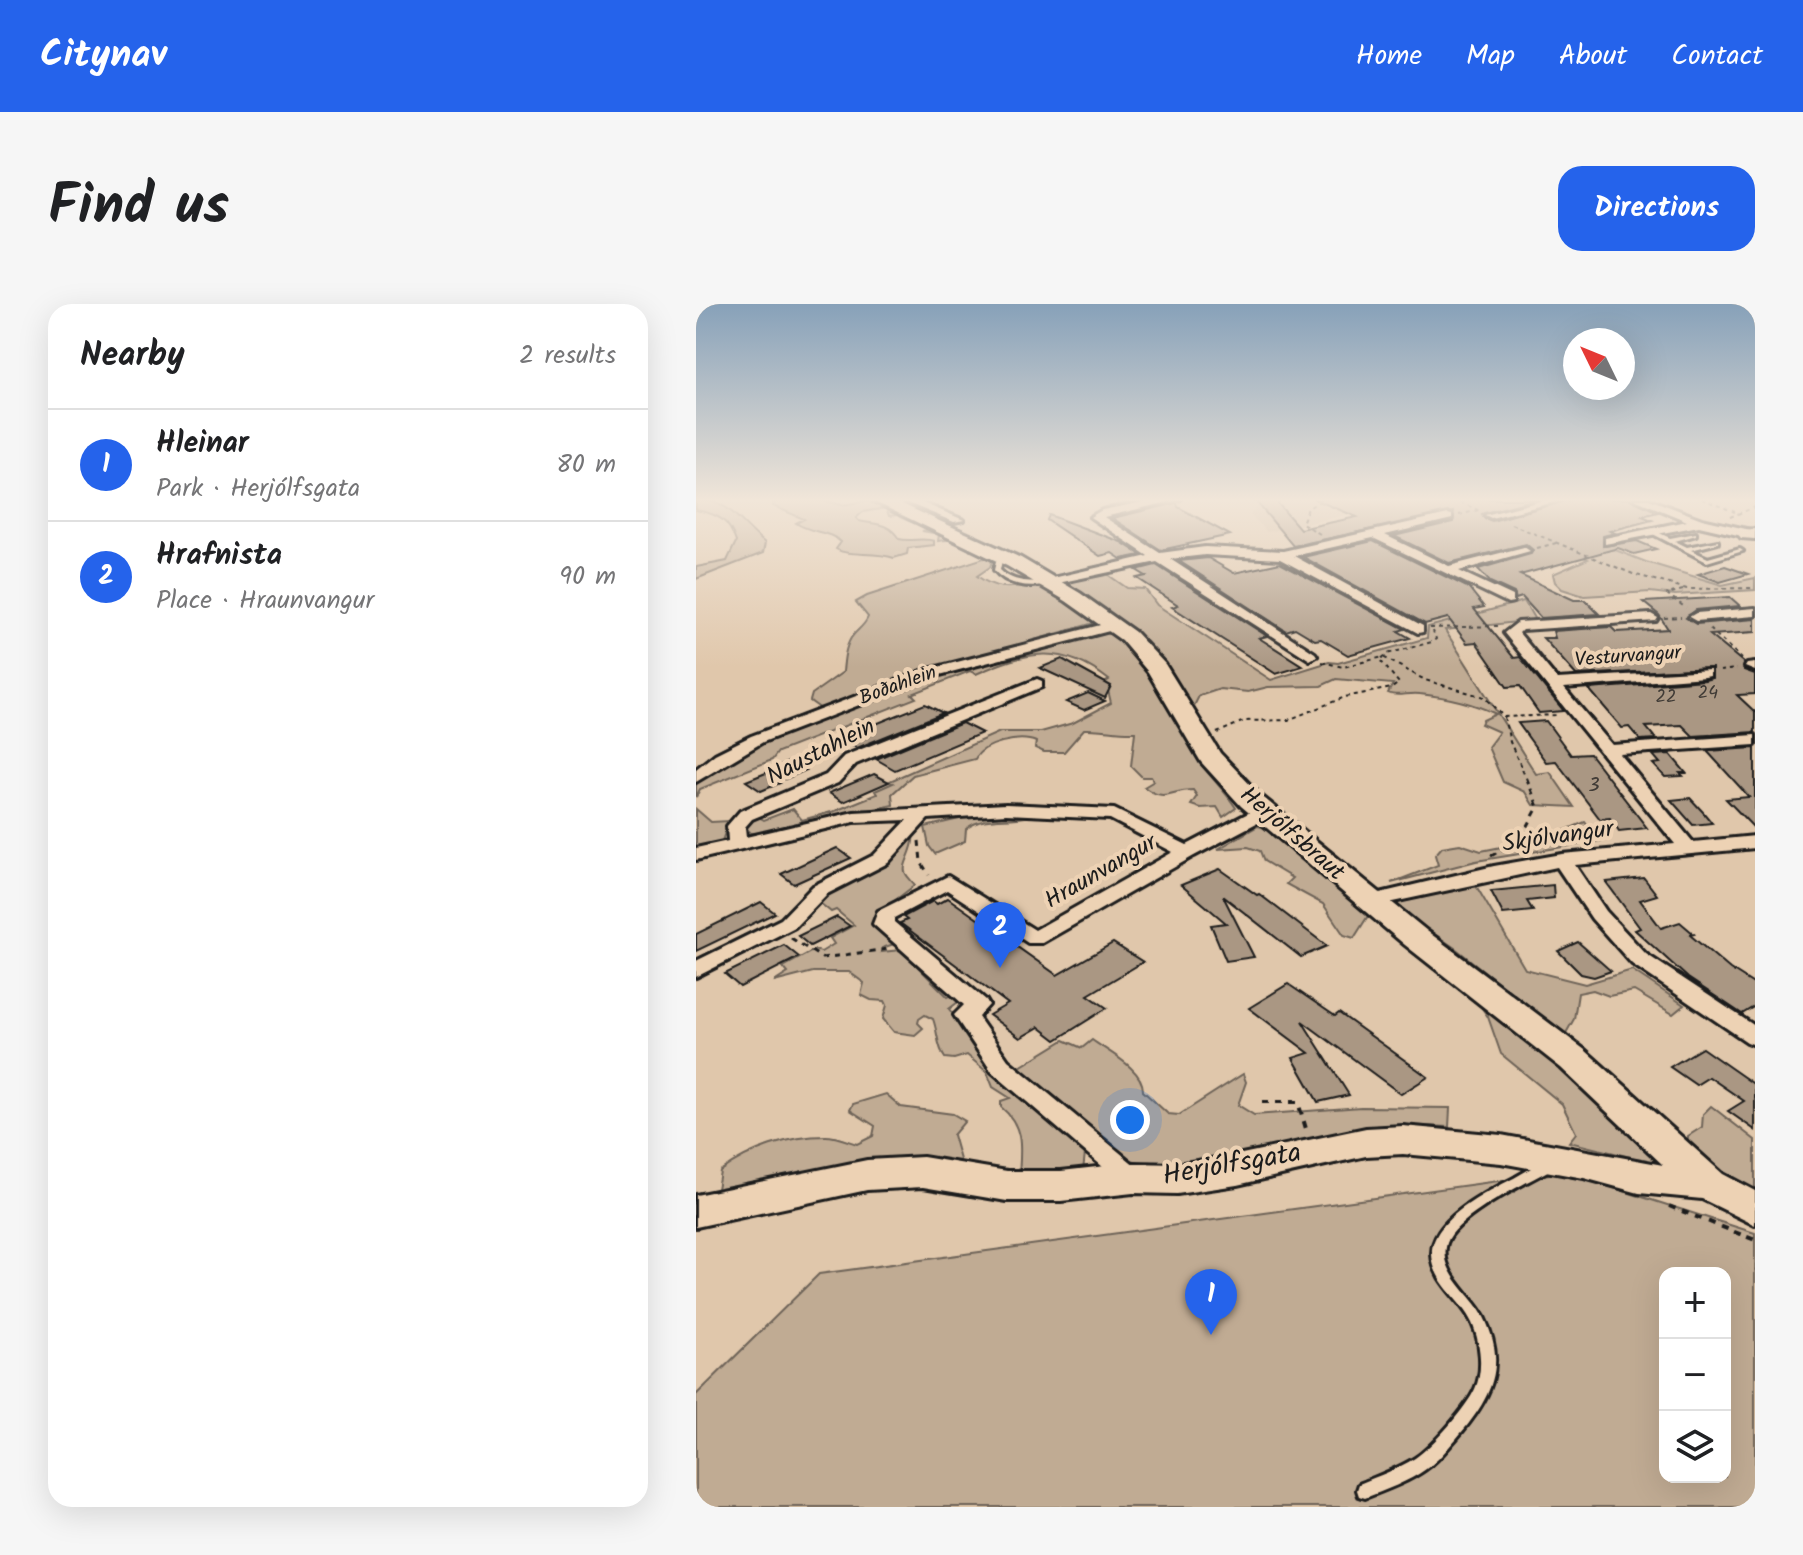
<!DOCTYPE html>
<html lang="en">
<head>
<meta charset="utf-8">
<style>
  body { margin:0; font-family:Kalam,sans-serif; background:#f6f6f6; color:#202124 }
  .controls { position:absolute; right:24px; bottom:24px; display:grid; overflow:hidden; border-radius:16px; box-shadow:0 8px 32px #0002 }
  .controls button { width:72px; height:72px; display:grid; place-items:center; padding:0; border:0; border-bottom:2px solid #e0e0e0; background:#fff; color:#202124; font:40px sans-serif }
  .compass { position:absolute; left:867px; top:24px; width:72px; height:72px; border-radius:50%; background:#fff; box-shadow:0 8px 32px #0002; rotate:313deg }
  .you { position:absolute; left:434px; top:816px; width:28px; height:28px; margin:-20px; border:6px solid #fff; border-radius:50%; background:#1a73e8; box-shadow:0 0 0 12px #1a73e833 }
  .badge { display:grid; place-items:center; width:52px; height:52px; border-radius:50%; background:#2563eb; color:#fff; font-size:26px; font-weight:700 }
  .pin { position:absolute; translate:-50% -66px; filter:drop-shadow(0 2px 4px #0008) }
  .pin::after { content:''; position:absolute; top:42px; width:28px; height:24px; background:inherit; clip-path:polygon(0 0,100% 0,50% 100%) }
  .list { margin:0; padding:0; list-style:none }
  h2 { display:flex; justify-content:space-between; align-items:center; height:104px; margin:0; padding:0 32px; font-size:34px }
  h2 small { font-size:26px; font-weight:400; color:#757577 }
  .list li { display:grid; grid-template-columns:52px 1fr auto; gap:24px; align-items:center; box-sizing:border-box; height:112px; padding:0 32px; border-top:2px solid #e0e0e0 }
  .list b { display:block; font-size:30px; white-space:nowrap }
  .list p { margin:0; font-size:26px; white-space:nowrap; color:#757577 }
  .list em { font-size:26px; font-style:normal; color:#757577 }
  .icon { flex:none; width:44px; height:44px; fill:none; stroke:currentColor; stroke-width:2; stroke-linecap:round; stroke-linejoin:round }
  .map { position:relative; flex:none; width:1059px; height:1203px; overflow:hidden; border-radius:24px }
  header { display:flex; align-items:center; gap:48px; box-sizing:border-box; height:112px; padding:0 40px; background:#2563eb; color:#fff }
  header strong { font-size:38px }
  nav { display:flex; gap:44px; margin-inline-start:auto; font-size:28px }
  .intro { display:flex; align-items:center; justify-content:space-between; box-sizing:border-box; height:192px; padding:0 48px }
  h1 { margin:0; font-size:56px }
  .button { padding:20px 36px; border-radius:24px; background:#2563eb; color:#fff; font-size:28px; font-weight:700 }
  main { display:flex; gap:48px; padding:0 48px }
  aside { flex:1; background:#fff; border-radius:24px; box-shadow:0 8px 32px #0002 }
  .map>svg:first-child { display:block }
</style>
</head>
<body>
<header>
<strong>Citynav</strong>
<nav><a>Home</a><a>Map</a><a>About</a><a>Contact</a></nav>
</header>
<div class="intro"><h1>Find us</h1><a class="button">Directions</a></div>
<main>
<aside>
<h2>Nearby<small>2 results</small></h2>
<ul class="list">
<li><span class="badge">1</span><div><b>Hleinar</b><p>Park · Herjólfsgata</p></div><em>80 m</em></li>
<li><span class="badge">2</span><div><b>Hrafnista</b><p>Place · Hraunvangur</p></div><em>90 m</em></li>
</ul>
</aside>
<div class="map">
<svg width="1059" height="1203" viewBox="0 0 1059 1203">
  <rect width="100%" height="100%" fill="#e0c7ab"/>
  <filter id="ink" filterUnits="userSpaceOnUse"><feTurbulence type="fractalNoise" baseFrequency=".0125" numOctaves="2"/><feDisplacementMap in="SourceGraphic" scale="16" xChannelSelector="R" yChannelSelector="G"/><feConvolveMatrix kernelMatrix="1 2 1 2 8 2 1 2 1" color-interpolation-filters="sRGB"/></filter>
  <g filter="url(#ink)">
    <!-- built -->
    <polygon fill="#d0b99f" points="598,195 724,195 571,228 554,210 563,202"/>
    <!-- green -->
    <g fill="#c0ab93" stroke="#6e6458" stroke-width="2" fill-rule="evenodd">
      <path d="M0,195C35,195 45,221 69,239L67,249L0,275V263L31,257L40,238C33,216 22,210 0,206Z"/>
      <path d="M85,195H120L146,201L176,196L287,247H274C269,235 253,235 242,237L243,230L226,227L235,225C223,219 212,219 201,211L193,212L190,204L167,208L160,214L163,217C180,221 193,218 203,235C215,238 227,233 238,237V241L212,244L211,250L198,254C179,247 152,253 140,245L145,238C134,227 114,229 100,219L108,215L77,202L78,197Z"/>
      <polygon points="827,227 904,240 950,258 1026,281 1059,274 1059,286 979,291 954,288 888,292 866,285 859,278 857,270 892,255"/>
      <path d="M291,253L296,257L294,263L281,272C312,294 324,276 349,283C362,286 385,306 398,314V319L222,369L125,405L114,397L116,390L147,368C148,356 149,344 155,334C160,326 168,323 172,313L160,298L171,292Z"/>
      <path d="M408,268L431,284L449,285L461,301L575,376L633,358L642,359L731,334L732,323L828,297L839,316L749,326L840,470L854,468L878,503L837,501L829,488L807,478L792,443L803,428L785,420L787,416L800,410C775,398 751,393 724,390C713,388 701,394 692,389L697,380L640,375L625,382L572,383L552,388L524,385L503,392L496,406L472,366L443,331L372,279L375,276Z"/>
      <path d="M408,328C455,339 479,424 505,460C516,475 530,488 540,504L527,513L521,503L504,504L495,501L501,492L497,486C473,486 470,499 448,483L458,477L455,473H446L435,462L439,428C421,429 406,424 388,425L368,448H348L339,444L340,438C324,431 287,439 279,455L217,471L196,490L197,501L63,530L55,529L49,523L51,516L61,512L68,516L97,505L106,516L139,507L181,490L179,487L197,479L194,477L304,428H345L377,419L415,399L412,386L405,381L413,376C365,338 331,348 280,370L274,367L216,390L220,394L82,448L76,456L4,485L0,493V478L13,467L69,435L230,374Z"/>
      <polygon points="0,505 15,518 33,517 26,537 0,547"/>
      <path d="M276,512H333C313,518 288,510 270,525L269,537L239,550L233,542L229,523Z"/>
      <polygon points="889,518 904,537 780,557 695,579 742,561 739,551 746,543 764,540 785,547 851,534"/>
      <polygon points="562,522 576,526 675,607 658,634 648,631 627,600 590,580 596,574 568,557 564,547 552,543 522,545"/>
      <path d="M217,531C220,545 204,562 210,570C212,574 216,577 219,581L189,604L184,625L198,640L186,644L185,648L205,646L252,693L260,689L266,695L253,705L296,761L380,832L389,849L387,867L323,871C325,844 328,822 305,803V797L314,794L297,783L291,768L271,751L258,755L249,754C241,743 242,728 237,715L229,711L223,715L222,719L227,724L219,731L198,728L187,715L191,701L189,697L175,696L165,691L168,679L153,668H117L78,678L92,669L87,663L118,646L125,648L138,640L134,634L158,621L140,606L135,608L124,599C140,582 160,578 180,566C195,558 206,544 217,531Z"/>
      <polygon points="779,580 829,665 889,680 936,666 988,701 977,710 938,687 913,692 897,686 882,689 878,715 869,731 759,644 702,605 702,599 707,596"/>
      <polygon points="781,697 959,841 965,853 955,858 873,838 880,829 866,800 805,750 792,713"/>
      <path d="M368,736L386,744L396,736C412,748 448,765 447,787L472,810L483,811L547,770L550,778L542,801L558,811L665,803L754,804L753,823L708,821L659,825L488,862L450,860L428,854L358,792L319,766Z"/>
      <path d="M190,790L205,803L257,810L269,817L257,831L266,863L20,891L24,867C54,845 93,832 130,832C140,832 151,837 161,840L177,832L179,822L154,806L157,800Z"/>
      <polygon points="1015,802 1059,836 1059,894 992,845 992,832 1006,823 1007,810"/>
      <path d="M868,868L1059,929V1203H0V1091L123,970ZM969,969H1029V1173H969Z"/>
    </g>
    <!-- building -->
    <g fill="#aa9783" stroke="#1c1c1c" stroke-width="2">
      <polygon points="558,195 578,195 604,225 661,213 618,195 723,195 723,199 744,195 840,195 786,210 788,214 796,217 874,195 935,195 962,208 946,212 956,216 914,227 919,229 907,232 907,242 941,237 960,245 938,250 922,244 824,271 878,296 889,296 903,310 845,314 826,293 820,295 818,289 794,278 782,265 835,250 837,246 830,240 753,259 698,232 757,218 757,208 597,242"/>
      <polygon points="481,199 482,203 534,231 465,246 416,214"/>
      <polygon points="353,211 425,238 445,251 425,255 416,249 404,252 351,216"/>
      <polygon points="677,237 773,284 788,303 778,305 818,354 824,353 868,407 843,409 824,382 811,383 780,338 771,339 752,314 729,320 607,253"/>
      <polygon points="512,254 538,269 584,259 709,325 702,327 714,334 652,351 625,335 619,336 599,324 590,327 483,257"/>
      <polygon points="460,261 571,332 563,334 607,362 580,370 476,303 482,301 441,274 450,272 440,266"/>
      <polygon points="1029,262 1052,270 1024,278 1002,270"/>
      <polygon points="1034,293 1044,302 1000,306 990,314 1000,320 1059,315 1059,328 1014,331 1048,359 1048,366 1059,370 1059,390 1041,391 1059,408 1059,428 997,432 986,421 950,423 960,435 944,436 933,423 926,424 893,385 1009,376 1016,374 1016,364 880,371 847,334 859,334 857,327 915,323 920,328 972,325 963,311 947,298"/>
      <polygon points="366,355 415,382 409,394 344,364"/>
      <polygon points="392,389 409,397 388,406 370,398"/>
      <polygon points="229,400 247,409 161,444 145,434"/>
      <polygon points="850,417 875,451 894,450 951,524 923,527 914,514 904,515 860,457 850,458 822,419"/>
      <polygon points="266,419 286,429 199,466 180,455"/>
      <polygon points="1059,444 1059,525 1030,495 1053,493 1011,447"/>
      <polygon points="974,450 990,469 984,469 987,472 969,473 957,460 964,459 957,451"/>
      <polygon points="95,457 110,466 89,475 75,465"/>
      <polygon points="70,469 84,479 65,487 50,477"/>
      <polygon points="178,470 193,478 147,498 133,489"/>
      <polygon points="994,494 1007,508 1016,519 997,521 975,496"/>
      <polygon points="141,544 155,554 98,580 85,570"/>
      <polygon points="524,565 561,591 563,590 631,642 605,653 527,592 558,653 530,657 515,621 530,619 485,581"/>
      <polygon points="948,574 961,591 944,596 965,624 984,618 998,630 994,631 1034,665 1059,681 1059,702 1046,710 992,674 939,626 944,624 910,578"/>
      <polygon points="857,581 858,594 831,597 837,607 807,610 795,587"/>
      <polygon points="252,594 361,671 417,639 447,658 392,691 411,704 360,736 343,723 324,734 293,711 312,700 204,619 211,616 207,613 237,597 241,600"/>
      <polygon points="65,598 79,609 0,647 0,630"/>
      <polygon points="141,613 154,622 114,642 102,632"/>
      <polygon points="882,638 915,667 898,673 885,670 862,647"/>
      <polygon points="88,641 103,653 44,683 29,670"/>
      <polygon points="592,680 639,712 643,709 732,773 705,790 606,717 653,791 622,798 597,754 613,749 553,704"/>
      <polygon points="1006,744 1059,781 1059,826 1032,807 1048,797 1013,773 1000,781 974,763"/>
    </g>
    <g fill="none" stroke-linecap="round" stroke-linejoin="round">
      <defs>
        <g id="lane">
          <polygon points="955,225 974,234 1000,229 1000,231 979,237 991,243 1022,237 1022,239 995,246 1012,254 1044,245 1047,247 1011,258 953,228 952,227"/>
          <path d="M302,250L307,251L304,266C317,279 334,278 351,277L354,279C336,285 310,282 298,266Z"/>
          <path d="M856,854L861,856L862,859L861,862C836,876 760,912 751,939C742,968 776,990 788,1013C813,1063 793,1097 760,1135C751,1145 742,1157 730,1165C712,1178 689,1186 669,1194L663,1192L661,1186L663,1180C682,1172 702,1165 719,1154C736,1143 771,1103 779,1085C788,1066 784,1037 776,1019C765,995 737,979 736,950C735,915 791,888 818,874C830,867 843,859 856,854Z"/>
        </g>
        <g id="street">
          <polygon points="202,195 217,195 268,216 258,218"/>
          <polygon points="463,195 485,195 408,213 464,249 509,243 587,247 752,210 756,211 756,215 689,231 753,262 828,243 834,247 763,267 817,292 817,298 812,299 677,234 598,252 727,322 727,328 722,329 584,255 509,251 474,255 619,349 621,352 614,356 461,258 348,282 348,276 452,252 394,213 406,206"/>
          <polygon points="852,195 871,195 795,214 789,211"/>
          <polygon points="938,195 953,195 1006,215 1059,227 1059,235 1003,222 909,240 909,234 991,217"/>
          <polygon points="1059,304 1059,312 1000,317 993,313 1000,309"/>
          <polygon points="955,310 962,314 960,317 826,326 823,329 861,375 1014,366 1014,372 1009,373 868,384 916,441 1059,431 1059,441 924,450 997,538 1059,532 1059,544 879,561 910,607 950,650 1059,722 1059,741 1051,738 936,660 896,615 861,563 674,603 664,597 667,593 798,562 866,550 979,540 808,329 822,318"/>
          <polygon points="416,318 421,319 421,325 236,373 67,438 0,478 0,465 19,450 55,432 226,367"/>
          <polygon points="1059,359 1059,367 1049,363 1051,360"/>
          <polygon points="341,375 346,377 346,383 160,460 142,479 56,515 49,523 50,533 158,508 310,500 418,505 491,541 562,504 574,504 577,508 574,512 498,552 346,639 332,639 251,586 198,614 198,618 290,696 293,701 282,713 312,756 446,867 450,874 446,881 437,884 428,881 296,768 258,711 268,701 177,620 182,607 252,572 339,626 477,548 414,515 310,510 232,515 192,559 131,590 99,623 0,673 0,657 85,615 117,582 178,551 211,516 158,518 0,556 0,544 32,537 31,522 44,507 130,471 148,452"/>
        </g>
        <g id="secondary">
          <polygon points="173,195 195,195 325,254 384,289 439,328 469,360 524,449 563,490 731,627 889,746 1027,870 1059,887 1059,921 1006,895 943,889 888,874 805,859 707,850 670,852 541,881 481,890 437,889 365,897 311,897 227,883 171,886 0,923 0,891 171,856 227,853 311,867 365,867 437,859 481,860 541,851 670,824 707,822 805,831 967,861 865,764 709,641 545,502 505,458 452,368 425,336 370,297 311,262"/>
          <polygon points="1059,225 1059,235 1045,234 1042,230 1045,226"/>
        </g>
      </defs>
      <!-- lane casing -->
      <use href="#lane" stroke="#1c1c1c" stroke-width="6"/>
      <!-- street casing -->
      <use href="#street" stroke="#1c1c1c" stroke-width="6"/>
      <!-- secondary casing -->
      <use href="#secondary" stroke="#1c1c1c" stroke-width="6"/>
      <!-- path-far2 -->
      <g stroke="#1c1c1c" stroke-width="2" stroke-dasharray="4 4" stroke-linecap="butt">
        <polyline points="757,195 782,206"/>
        <polyline points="1006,195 1039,208"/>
        <polyline points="763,211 783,206"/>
        <polyline points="1034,213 1059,203"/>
        <polyline points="815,220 937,270 991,285 1059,284"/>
        <polyline points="624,230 606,219 612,204 628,195"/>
        <polyline points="841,244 860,239"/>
        <polyline points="987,286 971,290 990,304"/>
        <polyline points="968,314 985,313"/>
        <polyline points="734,324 802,322"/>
        <polyline points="1014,325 1046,355"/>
        <polyline points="626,358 647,363 687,353 729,376 788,393 808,413 863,411"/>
        <polyline points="1024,367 1040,365"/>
        <polyline points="808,413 814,438 829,472"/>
        <polyline points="521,429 548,417 592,416 649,393 696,384 703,379 684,356 691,350 736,338 740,335 737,327"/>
      </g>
      <!-- path-far1 -->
      <g stroke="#1c1c1c" stroke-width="3" stroke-dasharray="6 6" stroke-linecap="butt">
        <polyline points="223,537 225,558 233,571"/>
        <polyline points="795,552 826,533 842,503 829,470"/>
        <polyline points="95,634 126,654 192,645"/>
      </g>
      <!-- path -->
      <g stroke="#1c1c1c" stroke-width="4" stroke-dasharray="7 7" stroke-linecap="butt">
        <polyline points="566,798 602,798 611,828"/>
        <polyline points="973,902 1059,936"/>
      </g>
      <!-- lane -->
      <use href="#lane" fill="#edd2b4" fill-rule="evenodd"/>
      <!-- street -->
      <use href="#street" fill="#edd2b4" fill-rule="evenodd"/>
      <!-- secondary -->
      <use href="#secondary" fill="#edd2b4" fill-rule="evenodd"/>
    </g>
  </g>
  <!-- sky -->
  <linearGradient id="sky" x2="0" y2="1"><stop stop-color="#87a1b9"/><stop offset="0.54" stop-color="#f1e6d9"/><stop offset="1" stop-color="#f1e6d9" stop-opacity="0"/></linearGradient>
  <rect width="1059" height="363" fill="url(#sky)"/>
  <g text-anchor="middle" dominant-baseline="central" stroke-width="8" stroke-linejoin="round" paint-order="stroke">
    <!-- far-number labels -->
    <g font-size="18" fill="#403b36">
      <text x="1012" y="389">24</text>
      <text x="970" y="393">22</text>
    </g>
    <!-- far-street labels -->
    <g font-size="20" fill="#1c1c1c" stroke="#edd2b4">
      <text transform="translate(932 353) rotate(-4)">Vesturvangur</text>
      <text transform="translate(202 382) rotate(-20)">Boðahlein</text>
    </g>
    <!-- number labels -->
    <g font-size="20" fill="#403b36">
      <text x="898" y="482">3</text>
    </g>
    <!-- street labels -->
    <g font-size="24" fill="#1c1c1c" stroke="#edd2b4">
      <text transform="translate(125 448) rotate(-27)">Naustahlein</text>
      <text transform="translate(596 530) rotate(41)">Herjólfsbraut</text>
      <text transform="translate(862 533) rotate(-8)">Skjólvangur</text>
      <text transform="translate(405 568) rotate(-30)">Hraunvangur</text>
    </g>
    <!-- near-street labels -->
    <g font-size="28" fill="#1c1c1c" stroke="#edd2b4">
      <text transform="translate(536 861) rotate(-10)">Herjólfsgata</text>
    </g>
  </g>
</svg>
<div class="controls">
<button>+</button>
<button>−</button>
<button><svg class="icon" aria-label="layers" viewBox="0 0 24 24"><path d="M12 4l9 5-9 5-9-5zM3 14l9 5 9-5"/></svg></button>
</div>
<svg class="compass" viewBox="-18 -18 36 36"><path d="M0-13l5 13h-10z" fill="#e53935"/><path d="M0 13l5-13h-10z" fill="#757577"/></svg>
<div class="you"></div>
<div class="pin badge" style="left:515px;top:1031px">1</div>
<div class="pin badge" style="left:304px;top:664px">2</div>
</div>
</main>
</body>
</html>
